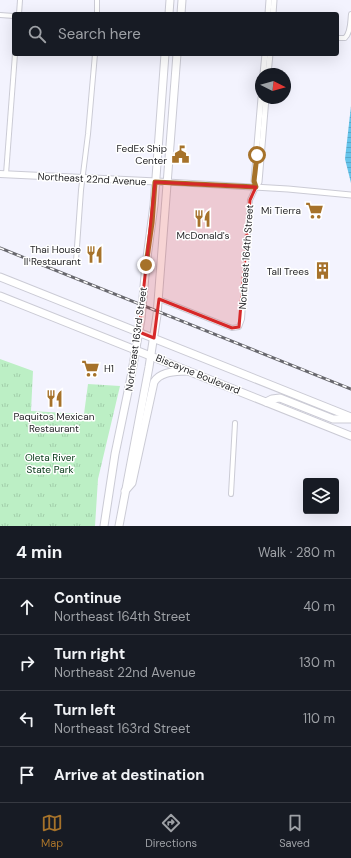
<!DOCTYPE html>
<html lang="en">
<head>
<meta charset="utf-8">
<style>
  body { margin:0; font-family:"DM Sans",sans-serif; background:#242831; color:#f1f3f6 }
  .controls { position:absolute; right:12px; bottom:12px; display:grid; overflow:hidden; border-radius:4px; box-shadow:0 4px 16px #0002 }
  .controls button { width:36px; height:36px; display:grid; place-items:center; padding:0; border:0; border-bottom:1px solid #363941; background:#171b24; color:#f1f3f6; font:20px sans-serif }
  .compass { position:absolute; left:255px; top:68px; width:36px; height:36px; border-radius:50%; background:#171b24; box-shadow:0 4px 16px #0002; rotate:96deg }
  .stop { position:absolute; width:12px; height:12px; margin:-9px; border:3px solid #a6722a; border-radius:50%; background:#fff }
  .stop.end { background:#a6722a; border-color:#fff; box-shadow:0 1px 4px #0008 }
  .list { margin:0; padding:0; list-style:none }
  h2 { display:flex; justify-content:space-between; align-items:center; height:52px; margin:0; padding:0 16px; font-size:17px }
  h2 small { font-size:13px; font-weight:400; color:#9ea1a6 }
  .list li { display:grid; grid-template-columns:26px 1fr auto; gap:12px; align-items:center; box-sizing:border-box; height:56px; padding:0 16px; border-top:1px solid #363941 }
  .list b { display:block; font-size:15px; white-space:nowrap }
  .list p { margin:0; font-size:13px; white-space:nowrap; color:#9ea1a6 }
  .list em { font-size:13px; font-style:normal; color:#9ea1a6 }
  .icon { flex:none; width:22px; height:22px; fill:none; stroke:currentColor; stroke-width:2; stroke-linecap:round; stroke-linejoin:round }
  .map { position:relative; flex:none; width:351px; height:526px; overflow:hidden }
  .search { position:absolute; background:#171b24; box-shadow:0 4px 16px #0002; left:12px; right:12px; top:12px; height:44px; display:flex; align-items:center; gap:10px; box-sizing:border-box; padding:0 14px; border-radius:4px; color:#9ea1a6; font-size:15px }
  .sheet { height:276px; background:#171b24 }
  nav { display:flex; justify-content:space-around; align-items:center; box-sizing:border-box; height:56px; border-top:1px solid #363941; background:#171b24; font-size:11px; color:#9ea1a6 }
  nav a { display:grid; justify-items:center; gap:2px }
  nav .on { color:#a6722a }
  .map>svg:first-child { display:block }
</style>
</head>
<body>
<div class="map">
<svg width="351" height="526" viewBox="0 0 351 526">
  <defs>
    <pattern id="park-tufts" width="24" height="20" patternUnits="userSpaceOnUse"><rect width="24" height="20" fill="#bcefc5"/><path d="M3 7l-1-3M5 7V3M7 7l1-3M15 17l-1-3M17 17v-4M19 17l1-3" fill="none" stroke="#a1cda9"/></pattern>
    <pattern id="water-rules" width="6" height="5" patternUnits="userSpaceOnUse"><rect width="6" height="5" fill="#66c4eb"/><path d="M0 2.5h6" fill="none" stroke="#58a8ca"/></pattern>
  </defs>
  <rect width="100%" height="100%" fill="#f3f3fe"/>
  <!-- park -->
  <polygon fill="url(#park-tufts)" points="0,359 33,371 31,411 84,414 88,384 120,386 98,479 95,526 0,526"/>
  <!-- water -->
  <polygon fill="url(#water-rules)" points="351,106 351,183 345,159"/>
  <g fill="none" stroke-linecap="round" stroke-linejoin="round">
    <defs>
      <g id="minor">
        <polyline points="19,14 20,0"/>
        <polyline points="97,14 97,0"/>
        <polyline points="0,15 14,16"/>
        <path d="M337,38H345C351,32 350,22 351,14"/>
        <polyline points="6,174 15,54"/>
        <polyline points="76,261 81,190 88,134 95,54"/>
        <polyline points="159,299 232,328 239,327 242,319 250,200 256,187"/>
        <polyline points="231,494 235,423"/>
      </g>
      <g id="tertiary">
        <polyline points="268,14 269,0"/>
        <polyline points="273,14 274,0"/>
        <polyline points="263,74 265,54"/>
        <polyline points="268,74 270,54"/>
        <polyline points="167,182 288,189 351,195"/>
        <polyline points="256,187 259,182 266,98"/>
        <polyline points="256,187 254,181 261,98"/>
      </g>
      <polyline id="secondary" points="0,174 167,182"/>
      <g id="primary">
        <polyline points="169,14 170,0"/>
        <polyline points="181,14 182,0"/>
        <polyline points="0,277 351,417"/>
        <polyline points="0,296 351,436"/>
        <polyline points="266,402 272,399 280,398 333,419 351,419"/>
        <path d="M125,491L132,483L154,382C161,371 175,372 187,371"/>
        <polyline points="104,526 115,454 131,377 141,319 146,265 154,205 165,54"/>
        <polyline points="119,526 149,367 157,315 177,54"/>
      </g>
    </defs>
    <!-- minor casing -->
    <use href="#minor" stroke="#cbcbd5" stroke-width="6"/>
    <!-- tertiary casing -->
    <use href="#tertiary" stroke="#cbcbd5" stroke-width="7"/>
    <!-- secondary casing -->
    <use href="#secondary" stroke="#cbcbd5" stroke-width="8"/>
    <!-- primary casing -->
    <use href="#primary" stroke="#cbcbd5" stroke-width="9"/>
    <!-- minor -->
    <use href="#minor" stroke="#fff" stroke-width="4"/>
    <!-- tertiary -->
    <use href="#tertiary" stroke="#fff" stroke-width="5"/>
    <!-- secondary -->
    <use href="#secondary" stroke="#fff" stroke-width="6"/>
    <!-- primary -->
    <use href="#primary" stroke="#fff" stroke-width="7"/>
    <defs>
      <polyline id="rail" points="0,248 351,389"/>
    </defs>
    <!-- rail casing -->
    <use href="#rail" stroke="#68686e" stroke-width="3"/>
    <!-- rail -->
    <use href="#rail" stroke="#fff" stroke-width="1.5" stroke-dasharray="4.5" stroke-linecap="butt"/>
  </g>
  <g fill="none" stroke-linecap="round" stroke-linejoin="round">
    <!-- route -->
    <polyline stroke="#a6722a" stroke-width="5" points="146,265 152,223 155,182 256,187 254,181 257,155"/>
  </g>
  <!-- marked area -->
  <path fill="#d62828" fill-opacity="0.2" stroke="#d62828" stroke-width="3" stroke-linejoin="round" d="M155,182L256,187L250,200L239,327L232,328L159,299L154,338L139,332Z"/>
  <!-- icons -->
  <defs>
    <symbol id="civic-bare" viewBox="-9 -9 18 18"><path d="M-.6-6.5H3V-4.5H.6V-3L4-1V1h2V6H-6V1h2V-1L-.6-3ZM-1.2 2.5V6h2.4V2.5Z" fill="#a6722a" stroke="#fff" stroke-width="2.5" paint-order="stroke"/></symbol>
    <symbol id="supermarket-bare" viewBox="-9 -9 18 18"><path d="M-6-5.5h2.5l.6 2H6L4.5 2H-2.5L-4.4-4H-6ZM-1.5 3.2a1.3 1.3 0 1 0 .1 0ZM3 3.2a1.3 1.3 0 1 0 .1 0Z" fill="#a6722a" stroke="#fff" stroke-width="2.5" paint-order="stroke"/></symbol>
    <symbol id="restaurant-bare" viewBox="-9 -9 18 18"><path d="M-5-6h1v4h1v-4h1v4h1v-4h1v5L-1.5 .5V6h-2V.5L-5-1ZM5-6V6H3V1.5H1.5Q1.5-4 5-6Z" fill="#a6722a" stroke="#fff" stroke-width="2.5" paint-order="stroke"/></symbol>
    <symbol id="building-bare" viewBox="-9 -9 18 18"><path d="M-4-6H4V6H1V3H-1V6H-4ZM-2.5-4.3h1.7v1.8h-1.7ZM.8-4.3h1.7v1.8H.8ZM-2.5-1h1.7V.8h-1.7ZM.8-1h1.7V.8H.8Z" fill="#a6722a" stroke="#fff" stroke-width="2.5" paint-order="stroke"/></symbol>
  </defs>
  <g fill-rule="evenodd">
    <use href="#civic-bare" x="168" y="142" width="25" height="25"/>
    <use href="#supermarket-bare" x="302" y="198" width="25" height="25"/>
    <use href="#restaurant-bare" x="190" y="206" width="25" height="25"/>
    <use href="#restaurant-bare" x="82" y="242" width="25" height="25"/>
    <use href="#building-bare" x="310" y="258" width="25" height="25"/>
    <use href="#supermarket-bare" x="78" y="356" width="25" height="25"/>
    <use href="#restaurant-bare" x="42" y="386" width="25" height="25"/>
  </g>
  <g text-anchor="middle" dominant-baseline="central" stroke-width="3" stroke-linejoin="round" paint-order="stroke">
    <!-- poi labels -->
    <g font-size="10" fill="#262629" stroke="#fff" text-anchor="end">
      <text x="167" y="148">FedEx Ship<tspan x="167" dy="12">Center</tspan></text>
      <text x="301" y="210">Mi Tierra</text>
      <text x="203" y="235" text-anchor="middle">McDonald's</text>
      <text x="81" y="249">Thai House<tspan x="81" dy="12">II Restaurant</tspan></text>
      <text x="309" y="271">Tall Trees</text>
      <text x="104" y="368" text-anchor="start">H1</text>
      <text x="54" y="416" text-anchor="middle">Paquitos Mexican<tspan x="54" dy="12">Restaurant</tspan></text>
    </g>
    <!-- street labels -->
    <g font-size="10" fill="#262629" stroke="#fff">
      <text transform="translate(92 179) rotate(3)">Northeast 22nd Avenue</text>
      <text transform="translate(246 257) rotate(-86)">Northeast 164th Street</text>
      <text transform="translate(136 339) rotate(-82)">Northeast 163rd Street</text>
      <text transform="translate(198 374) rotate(22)">Biscayne Boulevard</text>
    </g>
    <!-- park labels -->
    <g font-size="10" fill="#003512" stroke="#fff">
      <text x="50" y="457">Oleta River<tspan x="50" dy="12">State Park</tspan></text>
    </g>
  </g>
</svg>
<div class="controls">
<button><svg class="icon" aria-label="layers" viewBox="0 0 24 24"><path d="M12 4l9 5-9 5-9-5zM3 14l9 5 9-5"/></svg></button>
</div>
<svg class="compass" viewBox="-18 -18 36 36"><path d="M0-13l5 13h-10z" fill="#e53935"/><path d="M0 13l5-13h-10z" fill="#9ea1a6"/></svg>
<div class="stop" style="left:257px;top:155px"></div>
<div class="stop end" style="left:146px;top:265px"></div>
<div class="search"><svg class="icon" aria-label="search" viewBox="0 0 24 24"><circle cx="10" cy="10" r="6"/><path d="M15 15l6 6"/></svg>Search here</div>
</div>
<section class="sheet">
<h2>4 min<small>Walk · 280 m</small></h2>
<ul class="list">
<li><svg class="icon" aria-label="ahead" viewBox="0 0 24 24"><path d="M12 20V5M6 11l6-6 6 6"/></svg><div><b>Continue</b><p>Northeast 164th Street</p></div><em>40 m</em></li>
<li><svg class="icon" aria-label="right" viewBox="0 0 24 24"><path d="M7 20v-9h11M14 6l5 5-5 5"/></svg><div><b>Turn right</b><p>Northeast 22nd Avenue</p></div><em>130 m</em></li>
<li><svg class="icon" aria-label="left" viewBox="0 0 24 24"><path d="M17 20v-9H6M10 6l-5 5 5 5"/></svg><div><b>Turn left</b><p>Northeast 163rd Street</p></div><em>110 m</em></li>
<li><svg class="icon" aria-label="arrive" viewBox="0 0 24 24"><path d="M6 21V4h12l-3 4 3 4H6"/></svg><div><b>Arrive at destination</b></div></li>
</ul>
</section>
<nav>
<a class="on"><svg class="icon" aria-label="map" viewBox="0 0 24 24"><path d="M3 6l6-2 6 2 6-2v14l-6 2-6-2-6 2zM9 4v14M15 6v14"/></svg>Map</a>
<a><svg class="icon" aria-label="directions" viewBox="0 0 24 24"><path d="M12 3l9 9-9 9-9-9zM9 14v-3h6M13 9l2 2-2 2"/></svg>Directions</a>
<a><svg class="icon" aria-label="saved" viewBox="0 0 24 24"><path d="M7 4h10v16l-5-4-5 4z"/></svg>Saved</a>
</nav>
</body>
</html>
